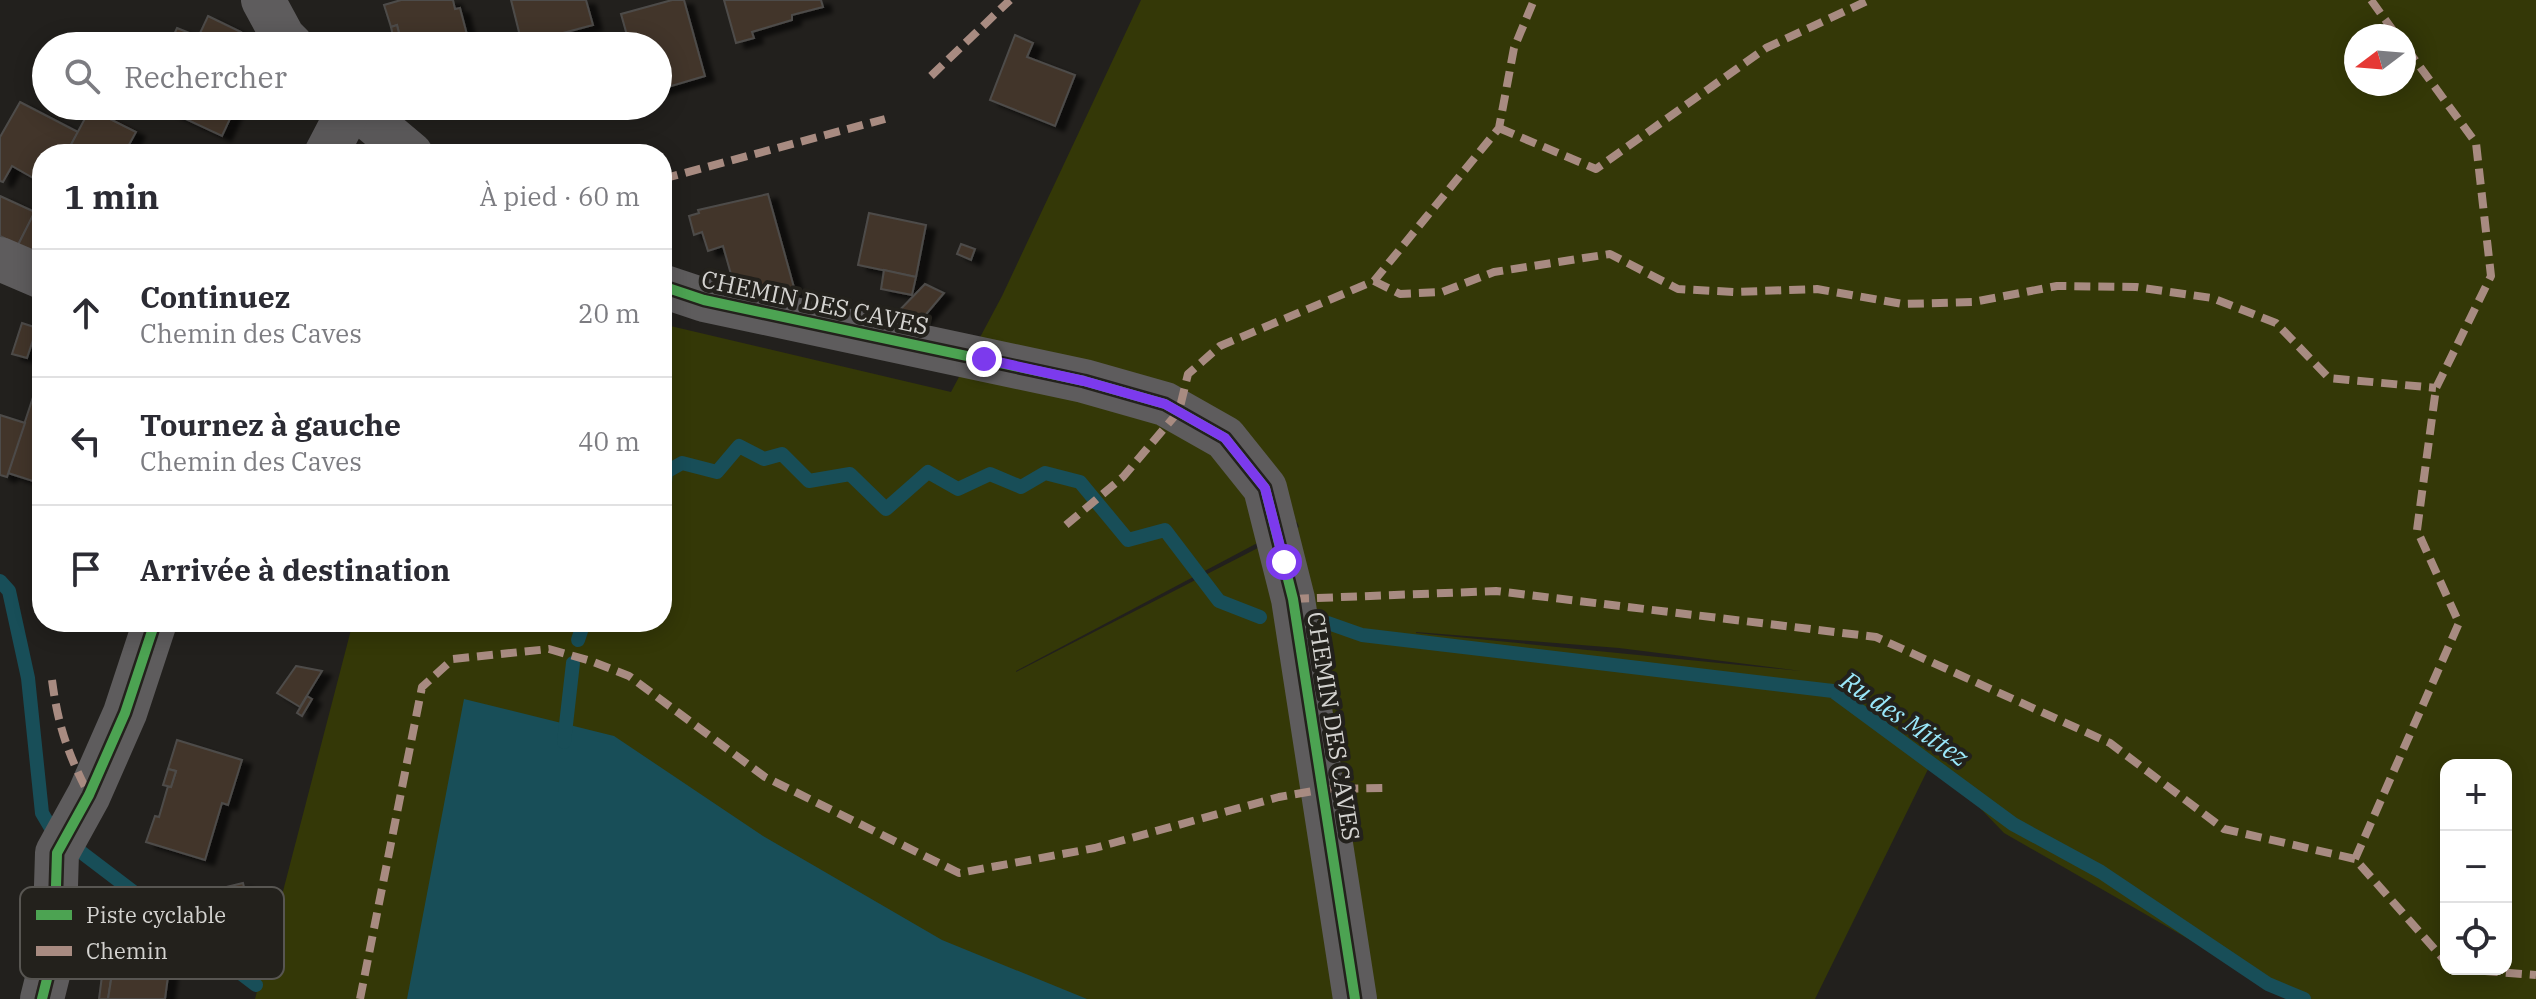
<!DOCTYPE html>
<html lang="fr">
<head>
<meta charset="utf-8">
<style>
  body { margin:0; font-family:"IBM Plex Serif",serif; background:#f2f2f3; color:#2b2b33 }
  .controls { position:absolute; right:24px; bottom:24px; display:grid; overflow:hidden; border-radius:16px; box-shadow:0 4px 20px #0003 }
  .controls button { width:72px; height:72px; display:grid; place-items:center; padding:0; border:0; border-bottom:2px solid #e1e1e2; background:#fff; color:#2b2b33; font:40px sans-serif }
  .compass { position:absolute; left:2344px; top:24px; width:72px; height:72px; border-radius:50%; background:#fff; box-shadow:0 4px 20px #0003; rotate:254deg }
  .stop { position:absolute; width:24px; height:24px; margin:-18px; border:6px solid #7c3aed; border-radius:50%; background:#fff }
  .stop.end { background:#7c3aed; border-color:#fff; box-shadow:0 2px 8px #0008 }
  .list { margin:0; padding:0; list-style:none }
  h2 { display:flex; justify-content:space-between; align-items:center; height:104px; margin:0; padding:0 32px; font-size:34px }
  h2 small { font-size:26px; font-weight:400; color:#7c7c81 }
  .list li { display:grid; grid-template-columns:52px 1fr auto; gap:24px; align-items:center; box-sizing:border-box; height:128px; padding:0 32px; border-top:2px solid #e1e1e2 }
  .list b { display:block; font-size:30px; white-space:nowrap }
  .list p { margin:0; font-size:26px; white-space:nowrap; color:#7c7c81 }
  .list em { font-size:26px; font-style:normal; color:#7c7c81 }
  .icon { flex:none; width:44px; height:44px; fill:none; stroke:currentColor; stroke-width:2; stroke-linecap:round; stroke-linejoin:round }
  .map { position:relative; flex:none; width:2536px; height:999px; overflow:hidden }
  .search { position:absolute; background:#fff; box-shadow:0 4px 20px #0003; left:32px; top:32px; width:640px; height:88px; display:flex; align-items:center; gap:20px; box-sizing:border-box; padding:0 28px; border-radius:44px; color:#7c7c81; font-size:30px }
  .panel { position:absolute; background:#fff; box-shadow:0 4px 20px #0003; left:32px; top:144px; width:640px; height:488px; border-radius:32px }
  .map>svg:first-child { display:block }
</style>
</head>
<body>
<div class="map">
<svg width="2536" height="999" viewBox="0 0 2536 999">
  <defs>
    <filter id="shadow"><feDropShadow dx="9" dy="5" stdDeviation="2" flood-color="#0009"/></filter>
  </defs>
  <rect width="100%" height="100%" fill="#22201d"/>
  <!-- green -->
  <path fill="#343807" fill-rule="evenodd" d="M1141,0H2536V999H2293L2004,833L1933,759L1815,999H255L353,622H662V324L951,392L1002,296ZM2356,36H2404V84H2356ZM1297,522L1299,527L1016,672V671ZM1416,632L1619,648L1801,671L1416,633ZM2446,765H2506V969H2446Z"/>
  <!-- water -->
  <polygon fill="#184e58" points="464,699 614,736 763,836 942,940 1087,999 407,999"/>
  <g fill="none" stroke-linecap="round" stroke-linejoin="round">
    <!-- stream -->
    <g stroke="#184e58" stroke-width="14">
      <polyline points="662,513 666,472 682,463 717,472 739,446 764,459 782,454 809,481 850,474 886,509 928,472 958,489 990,474 1021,487 1045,473 1080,482 1128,540 1165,530 1219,601 1260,617"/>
      <polyline points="0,581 9,591 28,678 42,813 52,830 256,985"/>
      <polyline points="1328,623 1362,635 1833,691 2013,824 2101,872 2268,984 2304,999"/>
      <polyline points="578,640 584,622"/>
      <polyline points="564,742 573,663"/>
    </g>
  </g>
  <!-- building -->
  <g fill="#43362b" stroke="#4e4c4a" stroke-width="2" filter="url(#shadow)">
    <polygon points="401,0 453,0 455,9 460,8 470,46 402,46 397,25 391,27 384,5"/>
    <polygon points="511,0 586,0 593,25 522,44"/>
    <polygon points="672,0 684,0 705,76 658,90 658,46 630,46 621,14"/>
    <polygon points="724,0 821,0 823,7 792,15 792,20 752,32 754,38 736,43"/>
    <polygon points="208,16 241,32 234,46 194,46"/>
    <polygon points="397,25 402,45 395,46 391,27"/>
    <polygon points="177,28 192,34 186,46 169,45"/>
    <polygon points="1015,35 1033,43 1027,57 1075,75 1055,126 990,100"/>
    <polygon points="20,102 78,132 66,154 42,154 42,183 12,166 3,182 0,181 0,137"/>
    <polygon points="165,106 236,106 222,136 164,109"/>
    <polygon points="90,109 136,132 124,154 66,154"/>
    <polygon points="768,194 795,291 767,292 734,285 723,246 708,251 702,232 694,235 689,216 699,213 698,210"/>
    <polygon points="0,196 35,212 18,245 0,236"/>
    <polygon points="38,205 42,207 40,255 18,245"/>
    <polygon points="869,213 926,225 916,277 858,265"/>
    <polygon points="961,244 975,249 971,260 957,254"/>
    <polygon points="884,270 916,277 912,295 881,289"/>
    <polygon points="925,284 944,293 918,324 892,318"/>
    <polygon points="22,323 37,328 27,358 12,354"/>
    <polygon points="37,385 42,387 42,484 8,473"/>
    <polygon points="0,415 25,423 7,477 0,475"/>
    <polygon points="296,666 322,671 300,707 277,693"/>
    <polygon points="307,696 312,699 302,716 297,713"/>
    <polygon points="177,740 242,760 228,805 222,803 205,860 146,842 155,816 159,817 168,786 171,787 176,771 168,769"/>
    <polygon points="168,769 176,771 171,787 163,785"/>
    <polygon points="243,883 249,908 224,915 218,889"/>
    <polygon points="104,960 114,961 108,999 99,999"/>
    <polygon points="114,961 169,969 165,999 108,999"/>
  </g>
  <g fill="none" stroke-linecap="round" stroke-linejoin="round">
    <!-- minor -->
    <g stroke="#5e5c5d" stroke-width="44">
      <polyline points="263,0 283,37 292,46"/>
      <polyline points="354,106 411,154"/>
      <polyline points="326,154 351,106"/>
      <polyline points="0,259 42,277"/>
      <polyline points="662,286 704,300 1084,381 1165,404 1225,438 1265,488 1293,599 1355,999"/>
      <polyline points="42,999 54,951 57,853 89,795 125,713 155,622"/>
    </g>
    <!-- quiet -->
    <g stroke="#a88b81" stroke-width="8" stroke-dasharray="16 8" stroke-linecap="butt">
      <polyline points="2371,0 2397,36"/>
      <polyline points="931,76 1010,0"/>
      <polyline points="1499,128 1596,169 1766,48 1869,0"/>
      <polyline points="662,179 885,119"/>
      <polyline points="1374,281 1400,294 1442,292 1494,272 1610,254 1678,289 1734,292 1817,289 1903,304 1973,302 2057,286 2136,287 2212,298 2276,323 2329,378 2436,388"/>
      <polyline points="1066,525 1123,477 1179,411 1188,374 1220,346 1374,281 1499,128 1514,48 1534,0"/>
      <polyline points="1293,599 1496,591 1876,637 2110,743 2224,829 2355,859 2446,962"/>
      <path d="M52,680C58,726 68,754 89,795"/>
      <polyline points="2355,859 2459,623 2417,530 2436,388 2491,276 2476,143 2404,45"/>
      <polyline points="2458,969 2536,975"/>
      <polyline points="360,999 422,687 453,659 549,649 591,661 629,676 765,777 959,873 1095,848 1279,797 1325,789 1383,788"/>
    </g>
    <defs>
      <g id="cycleway">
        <polyline points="662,286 704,300 1084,381 1165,404 1225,438 1265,488 1293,599 1355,999"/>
        <polyline points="42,999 54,951 57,853 89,795 125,713 155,622"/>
      </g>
    </defs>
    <!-- cycleway casing -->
    <use href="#cycleway" stroke="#23211c" stroke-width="15"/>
    <!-- cycleway -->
    <use href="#cycleway" stroke="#4ca352" stroke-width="10"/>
  </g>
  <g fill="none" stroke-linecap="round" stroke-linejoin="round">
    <!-- route -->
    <polyline stroke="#7c3aed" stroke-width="10" points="984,359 1084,381 1165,404 1225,438 1265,488 1284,562"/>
  </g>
  <g text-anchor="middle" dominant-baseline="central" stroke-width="8" stroke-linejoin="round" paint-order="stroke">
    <!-- street labels -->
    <g font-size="24" fill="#d4d3d0" stroke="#23211c">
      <text transform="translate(815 302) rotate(12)">CHEMIN DES CAVES</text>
      <text transform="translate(1334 726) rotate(81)">CHEMIN DES CAVES</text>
    </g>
    <!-- water labels -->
    <g font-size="26" font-style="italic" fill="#9ae7fa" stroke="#23211c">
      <text transform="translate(1905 718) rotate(34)">Ru des Mittez</text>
    </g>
  </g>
  <!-- legend -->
  <rect x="20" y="887" width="264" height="92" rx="12" fill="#23211c" stroke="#585652" stroke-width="2"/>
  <rect x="36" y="910" width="36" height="10" fill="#4ca352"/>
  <rect x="36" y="946" width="36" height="10" fill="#a88b81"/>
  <g font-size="22" fill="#d4d3d0">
    <text x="86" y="923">Piste cyclable</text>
    <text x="86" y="959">Chemin</text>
  </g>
</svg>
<div class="controls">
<button>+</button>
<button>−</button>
<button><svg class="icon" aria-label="locate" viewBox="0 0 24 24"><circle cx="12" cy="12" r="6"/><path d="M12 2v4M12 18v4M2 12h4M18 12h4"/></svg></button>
</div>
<svg class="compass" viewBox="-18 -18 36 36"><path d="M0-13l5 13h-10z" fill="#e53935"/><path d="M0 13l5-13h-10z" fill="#7c7c81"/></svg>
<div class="stop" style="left:1284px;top:562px"></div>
<div class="stop end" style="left:984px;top:359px"></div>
<div class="search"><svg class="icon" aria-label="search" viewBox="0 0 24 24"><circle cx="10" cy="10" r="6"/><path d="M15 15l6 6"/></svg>Rechercher</div>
<section class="panel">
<h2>1 min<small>À pied · 60 m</small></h2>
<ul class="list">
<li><svg class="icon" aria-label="ahead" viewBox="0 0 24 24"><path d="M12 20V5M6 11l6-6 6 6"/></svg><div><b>Continuez</b><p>Chemin des Caves</p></div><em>20 m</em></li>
<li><svg class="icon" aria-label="left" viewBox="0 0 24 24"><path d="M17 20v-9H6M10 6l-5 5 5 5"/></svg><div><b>Tournez à gauche</b><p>Chemin des Caves</p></div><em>40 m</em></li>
<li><svg class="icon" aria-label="arrive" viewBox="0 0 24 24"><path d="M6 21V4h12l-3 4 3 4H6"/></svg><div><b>Arrivée à destination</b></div></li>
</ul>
</section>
</div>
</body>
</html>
